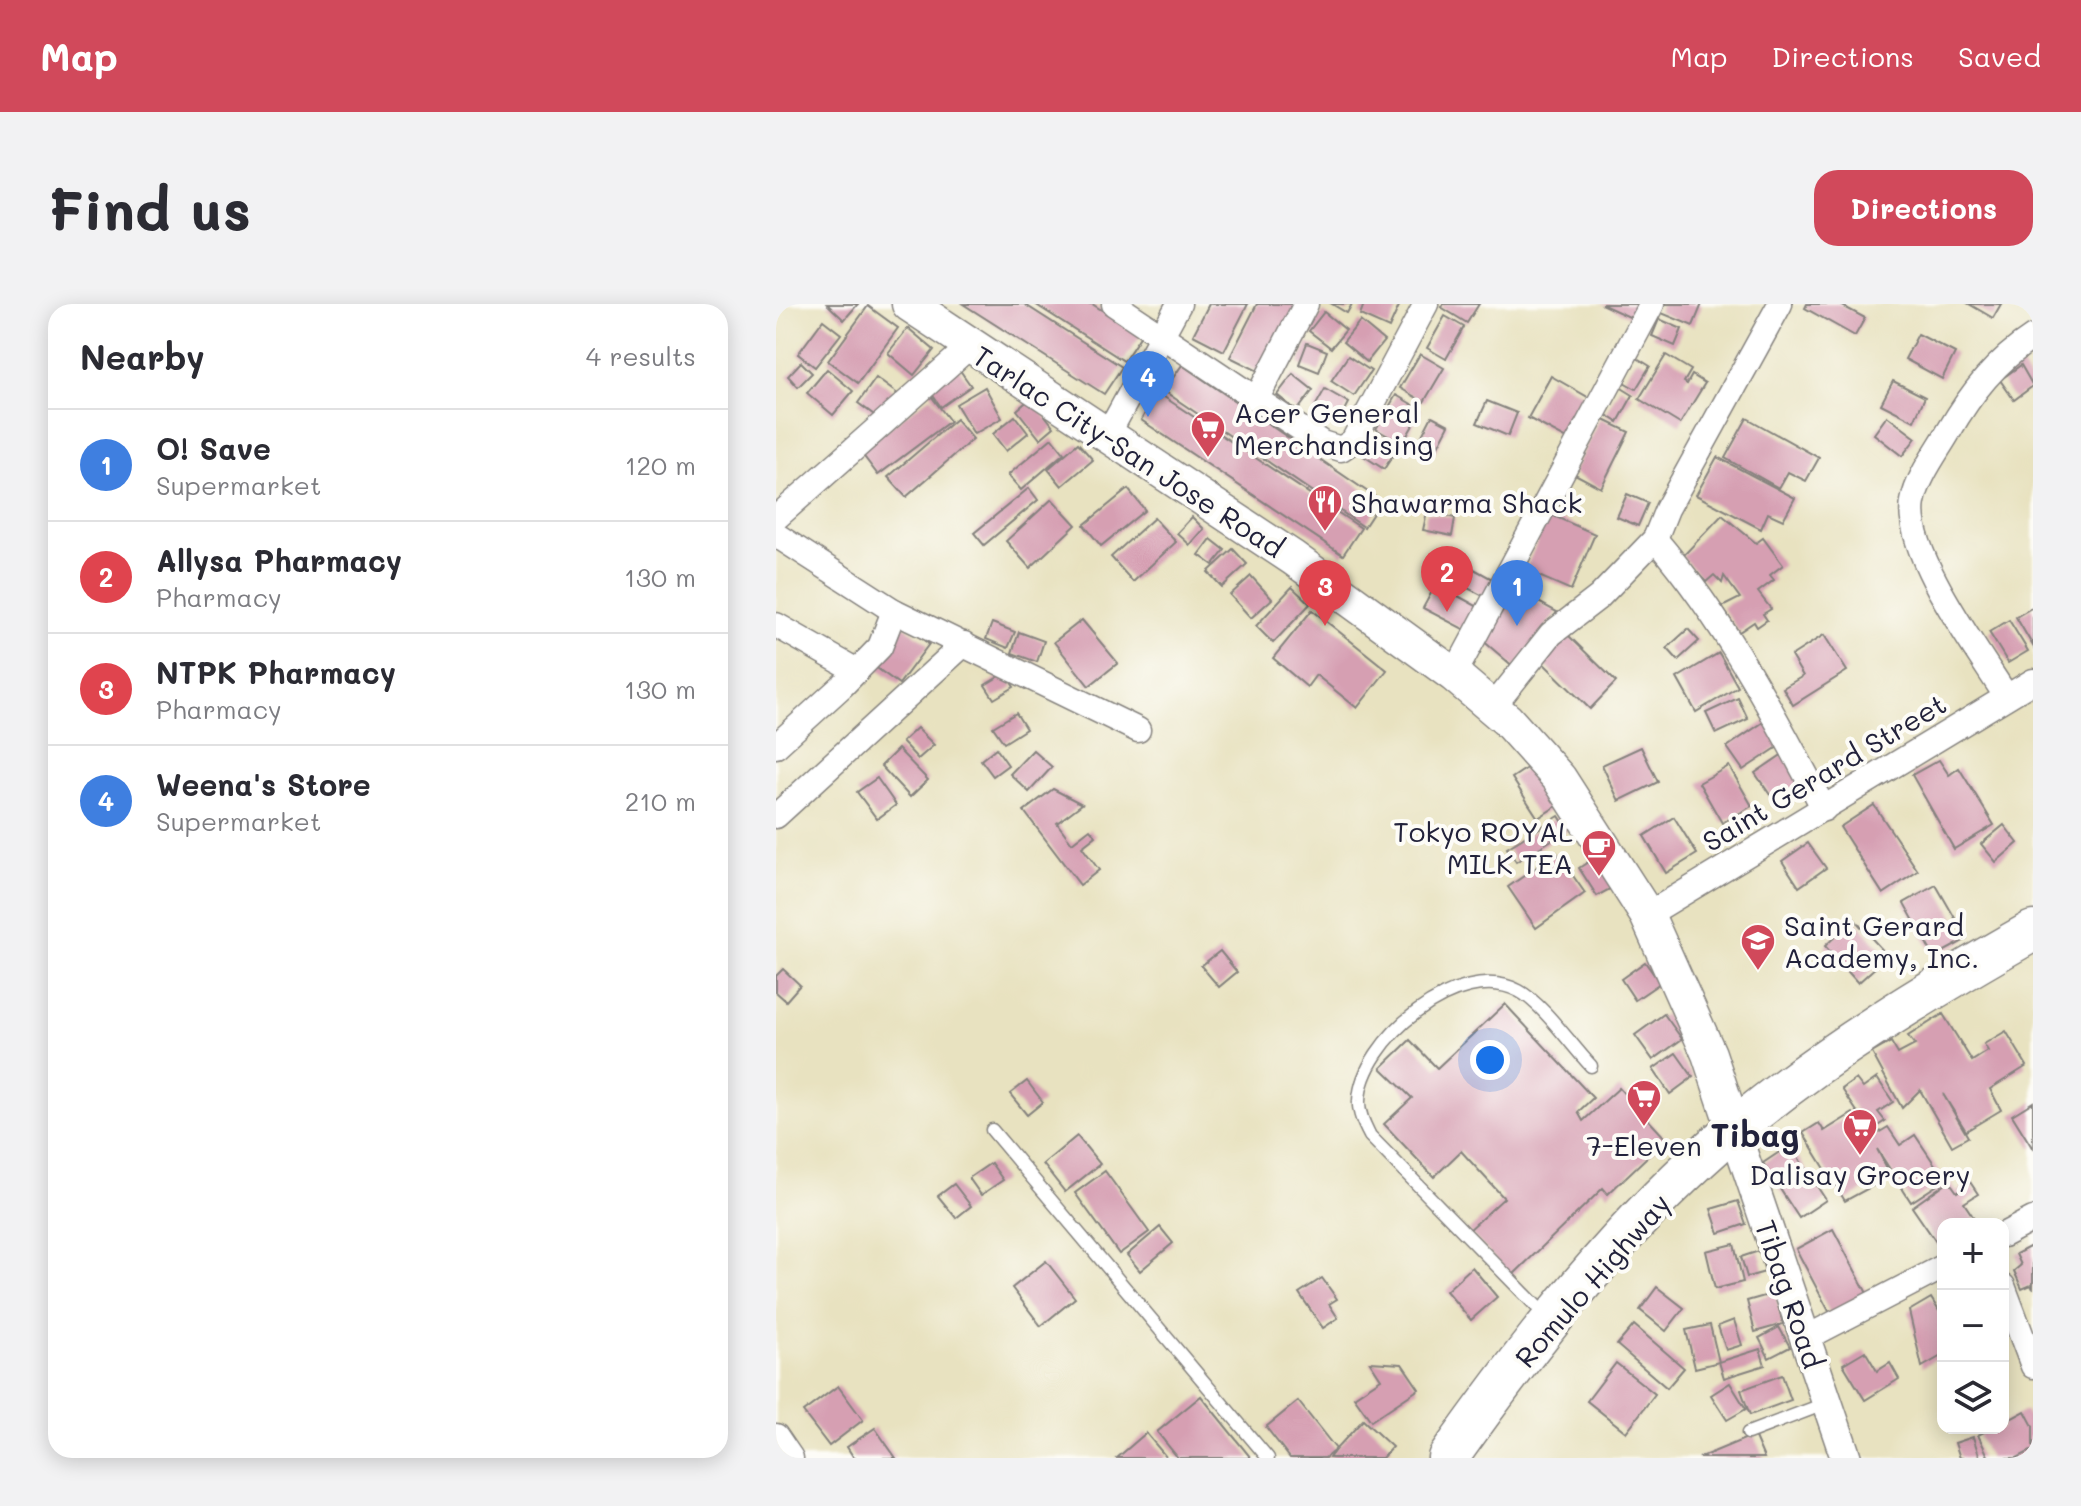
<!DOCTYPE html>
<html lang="en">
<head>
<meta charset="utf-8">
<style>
  body { margin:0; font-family:Mali,sans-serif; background:#f2f2f3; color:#2b2b33 }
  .controls { position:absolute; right:24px; bottom:24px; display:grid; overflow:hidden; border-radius:16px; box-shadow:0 4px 20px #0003 }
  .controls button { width:72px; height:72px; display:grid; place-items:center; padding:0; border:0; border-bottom:2px solid #e1e1e2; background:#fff; color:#2b2b33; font:40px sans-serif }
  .you { position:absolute; left:714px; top:756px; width:28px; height:28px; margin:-20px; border:6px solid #fff; border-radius:50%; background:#1a73e8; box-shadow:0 0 0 12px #1a73e833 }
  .badge { display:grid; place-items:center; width:52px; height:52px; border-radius:50%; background:#d1495b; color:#fff; font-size:26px; font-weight:700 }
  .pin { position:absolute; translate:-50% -66px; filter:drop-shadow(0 2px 4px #0008) }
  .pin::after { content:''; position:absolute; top:42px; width:28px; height:24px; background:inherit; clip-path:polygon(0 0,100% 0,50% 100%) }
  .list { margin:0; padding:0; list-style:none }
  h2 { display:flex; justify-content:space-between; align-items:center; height:104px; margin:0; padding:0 32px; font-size:34px }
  h2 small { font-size:26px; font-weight:400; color:#7c7c81 }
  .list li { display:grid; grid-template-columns:52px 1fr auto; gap:24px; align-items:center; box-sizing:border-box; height:112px; padding:0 32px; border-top:2px solid #e1e1e2 }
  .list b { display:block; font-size:30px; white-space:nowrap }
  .list p { margin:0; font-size:26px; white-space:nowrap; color:#7c7c81 }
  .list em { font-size:26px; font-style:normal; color:#7c7c81 }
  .icon { flex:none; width:44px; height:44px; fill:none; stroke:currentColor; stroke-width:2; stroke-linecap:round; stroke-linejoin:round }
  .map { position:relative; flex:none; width:1257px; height:1154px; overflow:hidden; border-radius:24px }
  header { display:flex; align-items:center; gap:48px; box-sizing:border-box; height:112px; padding:0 40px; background:#d1495b; color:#fff }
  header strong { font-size:38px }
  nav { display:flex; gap:44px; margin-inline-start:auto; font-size:28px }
  .intro { display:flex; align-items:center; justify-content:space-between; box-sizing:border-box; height:192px; padding:0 48px }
  h1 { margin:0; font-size:56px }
  .button { padding:20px 36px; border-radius:24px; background:#d1495b; color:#fff; font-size:28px; font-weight:700 }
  main { display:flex; gap:48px; padding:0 48px }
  aside { flex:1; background:#fff; border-radius:24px; box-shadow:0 4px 20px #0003 }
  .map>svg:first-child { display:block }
</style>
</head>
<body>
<header>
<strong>Map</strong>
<nav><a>Map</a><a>Directions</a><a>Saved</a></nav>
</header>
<div class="intro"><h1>Find us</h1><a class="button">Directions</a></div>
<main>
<aside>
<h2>Nearby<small>4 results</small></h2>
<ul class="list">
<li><span class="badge" style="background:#3f7fe0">1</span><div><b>O! Save</b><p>Supermarket</p></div><em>120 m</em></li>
<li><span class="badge" style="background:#e0444e">2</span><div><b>Allysa Pharmacy</b><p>Pharmacy</p></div><em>130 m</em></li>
<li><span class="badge" style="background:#e0444e">3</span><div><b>NTPK Pharmacy</b><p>Pharmacy</p></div><em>130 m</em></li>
<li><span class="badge" style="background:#3f7fe0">4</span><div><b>Weena's Store</b><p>Supermarket</p></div><em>210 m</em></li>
</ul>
</aside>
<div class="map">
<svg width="1257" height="1154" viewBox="0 0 1257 1154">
  <rect width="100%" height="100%" fill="#fdfcf7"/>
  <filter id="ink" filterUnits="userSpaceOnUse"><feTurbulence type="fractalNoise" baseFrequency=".0125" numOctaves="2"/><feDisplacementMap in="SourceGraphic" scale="16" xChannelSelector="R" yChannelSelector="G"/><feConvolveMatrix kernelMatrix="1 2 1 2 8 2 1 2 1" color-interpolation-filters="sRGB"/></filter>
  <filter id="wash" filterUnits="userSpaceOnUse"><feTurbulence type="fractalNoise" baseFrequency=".006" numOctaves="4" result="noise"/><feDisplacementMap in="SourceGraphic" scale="32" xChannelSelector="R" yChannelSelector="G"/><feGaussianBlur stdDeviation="1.8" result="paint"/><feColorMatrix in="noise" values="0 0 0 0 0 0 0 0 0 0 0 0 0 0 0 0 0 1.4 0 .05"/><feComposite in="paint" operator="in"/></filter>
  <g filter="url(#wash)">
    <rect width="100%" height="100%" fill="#e8e2c0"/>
    <g id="blocks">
      <!-- building -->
      <g fill="#d69fb2">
        <polygon points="51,0 82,0 68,16"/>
        <polygon points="187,0 248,0 346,63 328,90"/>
        <polygon points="259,0 316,0 365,31 348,57"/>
        <polygon points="433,0 472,0 448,47 417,31"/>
        <polygon points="481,0 525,0 490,71 454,53"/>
        <polygon points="556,0 576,0 571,9"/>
        <polygon points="588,0 624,0 613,24 584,11"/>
        <polygon points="667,0 703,0 691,19 665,3"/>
        <polygon points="825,0 870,0 862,17"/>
        <polygon points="886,0 926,0 917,22 883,8"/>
        <polygon points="1031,0 1063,0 1089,14 1079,32 1029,4"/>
        <polygon points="1193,0 1225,0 1217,14"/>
        <polygon points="92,2 122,24 82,79 52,57"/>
        <polygon points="548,8 570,26 555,44 533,27"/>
        <polygon points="669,12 688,23 670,55 651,44"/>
        <polygon points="883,15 906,25 899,42 876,32"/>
        <polygon points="47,16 65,30 39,63 22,50"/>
        <polygon points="584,17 608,37 591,58 567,38"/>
        <polygon points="132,24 158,46 138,71 112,49"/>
        <polygon points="1142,30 1179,49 1166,75 1129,55"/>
        <polygon points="531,39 551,47 543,68 523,60"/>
        <polygon points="644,50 668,64 648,98 624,84"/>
        <polygon points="890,51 915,66 908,78 911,80 916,71 929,79 904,120 863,95"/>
        <polygon points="572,52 595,67 578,92 555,77"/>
        <polygon points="861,54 874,62 860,85 846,77"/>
        <polygon points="25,58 36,69 22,83 12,72"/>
        <polygon points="406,61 605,197 588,223 388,87"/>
        <polygon points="1245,61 1257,82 1238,96 1224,76"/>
        <polygon points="181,62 195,82 165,103 151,83"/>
        <polygon points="51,65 77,87 57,111 31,89"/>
        <polygon points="517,70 537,86 521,107 501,91"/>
        <polygon points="775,72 815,95 793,136 752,114"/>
        <polygon points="100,74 123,91 105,116 82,99"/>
        <polygon points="1117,77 1149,93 1138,117 1105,100"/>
        <polygon points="209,83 226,114 198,130 180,100"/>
        <polygon points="844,83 857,91 842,118 829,110"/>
        <polygon points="549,85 573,99 562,120 537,106"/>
        <polygon points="382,89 585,224 567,251 365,116"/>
        <polygon points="620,91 646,106 626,140 600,125"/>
        <polygon points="155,92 174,117 102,171 83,146"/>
        <polygon points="255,94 278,123 264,135 241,106"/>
        <polygon points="711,97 741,109 732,132 701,119"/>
        <polygon points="239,112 252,129 230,147 217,130"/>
        <polygon points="656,112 673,121 658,150 641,141"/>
        <polygon points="1111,112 1140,134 1126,152 1098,130"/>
        <polygon points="824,114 853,128 825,184 797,169"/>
        <polygon points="971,114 1043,154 1030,177 1012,168 1003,184 949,154"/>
        <polygon points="180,115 197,135 130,193 112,173"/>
        <polygon points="596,129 621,145 608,165 583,149"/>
        <polygon points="276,134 288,149 245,186 232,171"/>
        <polygon points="302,139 317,156 286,182 272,165"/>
        <polygon points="941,153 1019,194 1007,216 992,209 985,225 920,191"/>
        <polygon points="253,184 262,196 208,241 198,229"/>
        <polygon points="352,185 369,206 325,242 308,221"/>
        <polygon points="851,190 872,199 862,222 841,213"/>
        <polygon points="276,195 300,221 254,264 230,237"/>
        <polygon points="651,208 679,214 676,232 647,226"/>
        <polygon points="773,210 819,230 795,286 749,266"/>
        <polygon points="946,211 980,239 987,234 1007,261 994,271 998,276 982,288 995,305 987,310 991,316 981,323 978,318 963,328 946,303 964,294 948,272 946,279 938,271 930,278 906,253"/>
        <polygon points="416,213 428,225 414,241 401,229"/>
        <polygon points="378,214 400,238 357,278 335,253"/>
        <polygon points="435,235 449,246 437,261 423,251"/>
        <polygon points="457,245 471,260 446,283 432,268"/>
        <polygon points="689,260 718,276 709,293 680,278"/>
        <polygon points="475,272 496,295 475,314 454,291"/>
        <polygon points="660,280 704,304 691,327 647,304"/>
        <polygon points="733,282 781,308 739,364 705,335"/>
        <polygon points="516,283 534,300 497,339 480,322"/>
        <polygon points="1257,303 1257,342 1240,313"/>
        <polygon points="536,306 611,366 581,404 540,371 531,383 497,354"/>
        <polygon points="306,316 342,359 313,382 278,338"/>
        <polygon points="1233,316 1252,347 1232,359 1213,328"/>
        <polygon points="216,319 239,328 232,344 210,335"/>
        <polygon points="127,321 153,340 123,380 98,362"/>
        <polygon points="912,325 923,337 902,356 891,344"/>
        <polygon points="243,328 268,337 261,358 236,349"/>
        <polygon points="791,330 840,378 814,405 765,357"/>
        <polygon points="1048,331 1071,367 1017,401 1007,384 1027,372 1015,352"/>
        <polygon points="943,349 962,383 920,408 901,374"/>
        <polygon points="229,369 238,383 218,395 209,381"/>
        <polygon points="962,394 972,415 940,430 930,409"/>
        <polygon points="240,409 250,425 228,439 217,423"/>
        <polygon points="992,415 1008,439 967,466 951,443"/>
        <polygon points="141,424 158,441 142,455 126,438"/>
        <polygon points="865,443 882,478 843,497 826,461"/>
        <polygon points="220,444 232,461 217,472 205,456"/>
        <polygon points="122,445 152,476 134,493 105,462"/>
        <polygon points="257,446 276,463 253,488 234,470"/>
        <polygon points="1007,450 1027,479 999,498 979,469"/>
        <polygon points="763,456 790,496 762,514 736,474"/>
        <polygon points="1163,456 1173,471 1183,464 1218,521 1178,545 1136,471"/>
        <polygon points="953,462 976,502 946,519 923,479"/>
        <polygon points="101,474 120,501 101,515 81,488"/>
        <polygon points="277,485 306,500 281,519 296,539 314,525 320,532 306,543 323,566 304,581 248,507"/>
        <polygon points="1098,501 1142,567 1107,590 1064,523"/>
        <polygon points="783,512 792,526 740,558 731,544"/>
        <polygon points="898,513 921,550 890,569 868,532"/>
        <polygon points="1228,521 1242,539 1220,558 1205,540"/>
        <polygon points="1032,539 1050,564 1023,583 1006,557"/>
        <polygon points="781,549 809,589 760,624 732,583"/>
        <polygon points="823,551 841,581 821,592 803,564"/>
        <polygon points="1160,581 1191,635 1158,653 1128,599"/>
        <polygon points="1078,615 1112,652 1082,679 1049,642"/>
        <polygon points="444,647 461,668 443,683 425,662"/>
        <polygon points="869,658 884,679 859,696 845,675"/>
        <polygon points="7,665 24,681 10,697 0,688 0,672"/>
        <polygon points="729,700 817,794 802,808 807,817 843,784 890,835 832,890 827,884 736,972 692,927 728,894 685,847 658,873 608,820 636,794 605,764 634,736 661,764"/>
        <polygon points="888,710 906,735 877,756 859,731"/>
        <polygon points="1167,710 1196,757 1212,747 1208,740 1230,727 1251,762 1214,785 1225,806 1190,827 1167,790 1192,833 1176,842 1144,786 1126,804 1096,749 1115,738 1122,750 1139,741 1132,732"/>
        <polygon points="900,749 917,773 894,790 877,765"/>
        <polygon points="1101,774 1117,798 1102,808 1109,817 1094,827 1066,785 1080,775 1087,784"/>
        <polygon points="251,777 267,798 251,811 234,790"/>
        <polygon points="1257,798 1257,845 1236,811"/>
        <polygon points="1077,809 1094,834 1112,823 1124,841 1139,831 1169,876 1135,898 1101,845 1115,872 1069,897 1027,829 1043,819 1048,827"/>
        <polygon points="301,832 324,860 289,888 267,860"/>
        <polygon points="1014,841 1050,896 1023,914 987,859"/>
        <polygon points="215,859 227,876 205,891 193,874"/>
        <polygon points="329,867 373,928 343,950 299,889"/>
        <polygon points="1173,877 1181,888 1194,878 1202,890 1188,899 1202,920 1167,920 1167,948 1136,903"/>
        <polygon points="178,880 195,902 180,914 162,892"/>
        <polygon points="962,897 970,920 943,929 935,905"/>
        <polygon points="384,923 397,939 364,967 351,951"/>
        <polygon points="1057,925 1094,995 1057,1015 1020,945"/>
        <polygon points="958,940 967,978 939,985 930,947"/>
        <polygon points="1257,941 1257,985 1255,981 1246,985 1238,967 1245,961 1240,950"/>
        <polygon points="983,947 989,968 971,973 965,953"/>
        <polygon points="270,957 299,994 265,1022 236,984"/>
        <polygon points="696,963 721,993 695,1016 670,987"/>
        <polygon points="546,974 561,995 553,1000 562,1014 547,1024 523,989"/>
        <polygon points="881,983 908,1004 890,1027 864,1006"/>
        <polygon points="999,989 1007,1020 979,1028 971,997"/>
        <polygon points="1155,994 1163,1007 1167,1005 1167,1051 1146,1063 1133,1007"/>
        <polygon points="958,1016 966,1041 950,1046 942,1022"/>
        <polygon points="858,1021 908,1064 891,1084 841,1041"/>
        <polygon points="934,1021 943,1058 919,1064 910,1026"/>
        <polygon points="1003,1023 1014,1043 993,1054 983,1034"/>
        <polygon points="984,1045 989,1061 948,1074 943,1058"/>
        <polygon points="1089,1047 1101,1067 1114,1059 1123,1075 1089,1096 1067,1060"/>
        <polygon points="594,1058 626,1060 643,1085 595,1117 578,1093 605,1075"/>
        <polygon points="840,1059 879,1090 850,1128 811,1097"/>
        <polygon points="1006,1071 1015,1096 974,1111 965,1086"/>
        <polygon points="954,1079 970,1105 951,1116 935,1091"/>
        <polygon points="62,1082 87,1116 53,1142 27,1108"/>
        <polygon points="425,1092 475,1154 402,1154 381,1128"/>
        <polygon points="522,1097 560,1145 587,1116 616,1143 606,1154 553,1154 560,1145 549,1154 514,1154 490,1123"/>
        <polygon points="1249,1107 1257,1122 1257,1146 1241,1154 1213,1154 1202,1131 1216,1124 1227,1124 1227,1119"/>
        <polygon points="99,1124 120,1154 78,1154 71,1143"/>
        <polygon points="370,1129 391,1154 341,1154"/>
        <polygon points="978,1131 988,1154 923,1154"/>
        <polygon points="1197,1133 1204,1154 1184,1154 1179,1139"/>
      </g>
    </g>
  </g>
  <g filter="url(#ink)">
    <use href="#blocks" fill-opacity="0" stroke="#85827e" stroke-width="2"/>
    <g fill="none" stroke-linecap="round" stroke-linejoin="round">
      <defs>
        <g id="service">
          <polyline points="216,826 492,1154"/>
          <path d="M772,1014L594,832C589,822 582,809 583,797C585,737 683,655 743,687C766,699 796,742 815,762"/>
          <polyline points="972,1129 1051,1099"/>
        </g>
        <g id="minor">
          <polyline points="338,0 546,139 565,145 577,137 650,0"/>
          <path d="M1004,0L891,205L879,235C949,317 998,410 1048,505"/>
          <polyline points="481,94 530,0"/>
          <polyline points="331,132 403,0"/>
          <polyline points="0,214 193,43"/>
          <polyline points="0,231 118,307 362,426"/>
          <polyline points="0,321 81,367"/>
          <polyline points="678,371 876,0"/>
          <path d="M1230,392C1202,347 1128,248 1137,198C1141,174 1161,148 1173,127C1195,89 1220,57 1257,33"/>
          <polyline points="717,403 775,330 823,293 879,235"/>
          <polyline points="0,442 66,382 104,343 118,307"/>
          <polyline points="0,512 188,340"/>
          <polyline points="871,611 1257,377"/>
          <polyline points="1227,931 1257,915"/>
          <polyline points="1227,982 1257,1062"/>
          <polyline points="1028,1035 1167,963"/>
          <polyline points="0,1132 15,1154"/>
        </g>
        <polyline id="tertiary" points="958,825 1070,1154"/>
        <polyline id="secondary" points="133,0 517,254 678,371 731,416 783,474 871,611 933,750 958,825"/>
        <path id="trunk" d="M672,1154C756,1036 847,918 958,825C1050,748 1153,686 1257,627"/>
      </defs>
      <!-- service casing -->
      <use href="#service" stroke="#85827e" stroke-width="15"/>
      <!-- minor casing -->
      <use href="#minor" stroke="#85827e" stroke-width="27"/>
      <!-- tertiary casing -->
      <use href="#tertiary" stroke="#85827e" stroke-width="33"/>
      <!-- secondary casing -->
      <use href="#secondary" stroke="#85827e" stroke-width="37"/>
      <!-- trunk casing -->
      <use href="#trunk" stroke="#85827e" stroke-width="43"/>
      <!-- service -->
      <use href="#service" stroke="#fff" stroke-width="12"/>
      <!-- minor -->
      <use href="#minor" stroke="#fff" stroke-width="24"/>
      <!-- tertiary -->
      <use href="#tertiary" stroke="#fff" stroke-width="30"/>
      <!-- secondary -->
      <use href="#secondary" stroke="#fff" stroke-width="34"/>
      <!-- trunk -->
      <use href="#trunk" stroke="#fff" stroke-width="40"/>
    </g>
  </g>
  <!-- icons -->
  <defs>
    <symbol id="supermarket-pin" viewBox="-11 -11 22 30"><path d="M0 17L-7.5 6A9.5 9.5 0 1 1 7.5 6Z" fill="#d1495b" stroke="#fdfcf7"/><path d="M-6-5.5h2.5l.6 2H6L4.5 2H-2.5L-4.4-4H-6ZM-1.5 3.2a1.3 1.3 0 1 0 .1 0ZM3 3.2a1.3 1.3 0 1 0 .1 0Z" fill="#fff"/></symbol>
    <symbol id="restaurant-pin" viewBox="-11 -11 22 30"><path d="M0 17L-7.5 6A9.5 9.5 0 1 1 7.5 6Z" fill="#d1495b" stroke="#fdfcf7"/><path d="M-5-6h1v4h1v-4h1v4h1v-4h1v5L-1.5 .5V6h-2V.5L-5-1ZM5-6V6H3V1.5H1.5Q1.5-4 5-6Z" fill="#fff"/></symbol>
    <symbol id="cafe-pin" viewBox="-11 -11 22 30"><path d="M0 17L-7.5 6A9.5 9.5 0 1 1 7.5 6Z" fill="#d1495b" stroke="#fdfcf7"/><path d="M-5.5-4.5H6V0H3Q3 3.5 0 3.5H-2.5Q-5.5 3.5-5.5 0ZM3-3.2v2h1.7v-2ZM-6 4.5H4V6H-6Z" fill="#fff"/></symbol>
    <symbol id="school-pin" viewBox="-11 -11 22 30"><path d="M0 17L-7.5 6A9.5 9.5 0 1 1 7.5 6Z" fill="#d1495b" stroke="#fdfcf7"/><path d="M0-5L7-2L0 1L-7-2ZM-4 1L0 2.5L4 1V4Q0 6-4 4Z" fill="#fff"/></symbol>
  </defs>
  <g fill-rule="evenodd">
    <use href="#supermarket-pin" x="412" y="104" width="40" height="54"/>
    <use href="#restaurant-pin" x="529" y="178" width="40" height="54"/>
    <use href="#cafe-pin" x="803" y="523" width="40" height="54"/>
    <use href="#school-pin" x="962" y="617" width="40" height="54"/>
    <use href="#supermarket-pin" x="848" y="773" width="40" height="54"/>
    <use href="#supermarket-pin" x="1064" y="802" width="40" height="54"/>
  </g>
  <g text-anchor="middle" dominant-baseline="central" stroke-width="8" stroke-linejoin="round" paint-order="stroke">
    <!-- poi labels -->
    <g font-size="28" fill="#22223b" stroke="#fdfcf7" text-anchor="start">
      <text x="458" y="108">Acer General<tspan x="458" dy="32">Merchandising</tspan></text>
      <text x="575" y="198">Shawarma Shack</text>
      <text x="797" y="527" text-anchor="end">Tokyo ROYAL<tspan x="797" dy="32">MILK TEA</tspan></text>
      <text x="1008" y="621">Saint Gerard<tspan x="1008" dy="32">Academy, Inc.</tspan></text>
      <text x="868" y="841" text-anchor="middle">7-Eleven</text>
      <text x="1084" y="870" text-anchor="middle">Dalisay Grocery</text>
    </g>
    <!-- street labels -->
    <g font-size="28" fill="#22223b" stroke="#fdfcf7">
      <text transform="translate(353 147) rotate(33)">Tarlac City-San Jose Road</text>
      <text transform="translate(1048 468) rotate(-31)">Saint Gerard Street</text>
      <text transform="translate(816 976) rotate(-49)">Romulo Highway</text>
      <text transform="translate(1014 990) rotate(71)">Tibag Road</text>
    </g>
    <!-- quarter labels -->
    <g font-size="32" font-weight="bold" fill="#22223b" stroke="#fdfcf7">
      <text x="979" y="830">Tibag</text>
    </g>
  </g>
</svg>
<div class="controls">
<button>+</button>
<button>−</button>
<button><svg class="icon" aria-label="layers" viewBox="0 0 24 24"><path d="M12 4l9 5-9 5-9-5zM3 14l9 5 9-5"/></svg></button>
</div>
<div class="you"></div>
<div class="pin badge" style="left:741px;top:322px;background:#3f7fe0">1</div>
<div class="pin badge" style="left:671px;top:308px;background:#e0444e">2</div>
<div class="pin badge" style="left:549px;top:322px;background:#e0444e">3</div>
<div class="pin badge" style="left:372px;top:113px;background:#3f7fe0">4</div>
</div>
</main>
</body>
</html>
